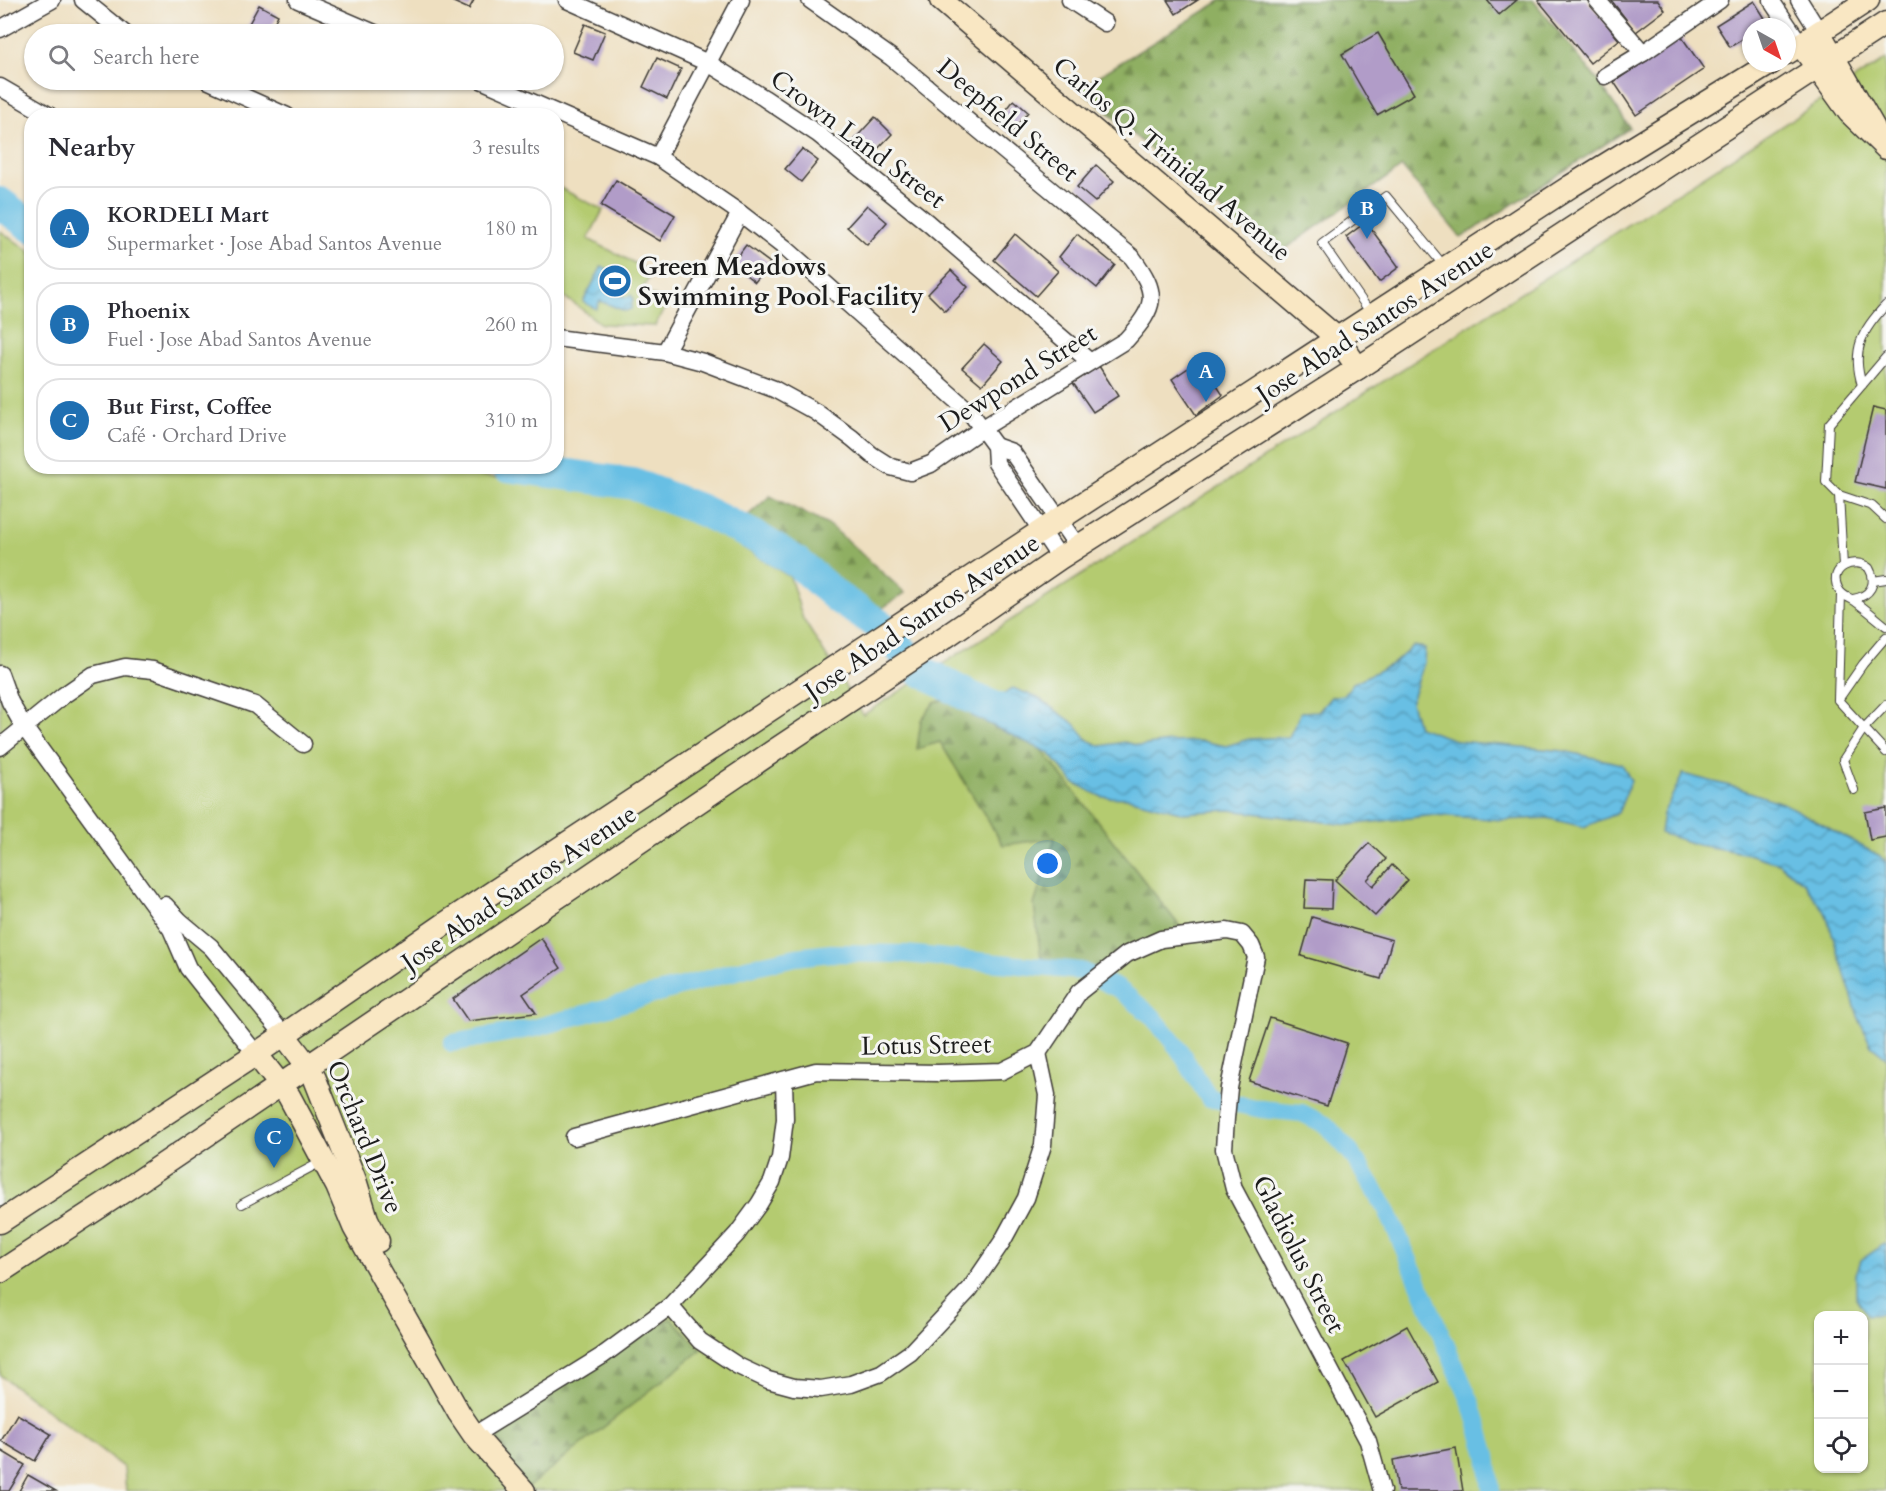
<!DOCTYPE html>
<html lang="en">
<head>
<meta charset="utf-8">
<style>
  body { margin:0; font-family:Cardo,serif; background:#f2f2f3; color:#2b2b33 }
  .controls { position:absolute; right:18px; bottom:18px; display:grid; overflow:hidden; border-radius:12px; box-shadow:0 2px 4px #0004 }
  .controls button { width:54px; height:54px; display:grid; place-items:center; padding:0; border:0; border-bottom:2px solid #e1e1e2; background:#fff; color:#2b2b33; font:30px sans-serif }
  .compass { position:absolute; left:1742px; top:18px; width:54px; height:54px; border-radius:50%; background:#fff; box-shadow:0 2px 4px #0004; rotate:140deg }
  .you { position:absolute; left:1048px; top:864px; width:21px; height:21px; margin:-15px; border:4px solid #fff; border-radius:50%; background:#1a73e8; box-shadow:0 0 0 9px #1a73e833 }
  .badge { display:grid; place-items:center; width:39px; height:39px; border-radius:50%; background:#1f6fb2; color:#fff; font-size:20px; font-weight:700 }
  .pin { position:absolute; translate:-50% -50px; filter:drop-shadow(0 2px 3px #0008) }
  .pin::after { content:''; position:absolute; top:32px; width:21px; height:18px; background:inherit; clip-path:polygon(0 0,100% 0,50% 100%) }
  .list { margin:0; padding:0; list-style:none }
  h2 { display:flex; justify-content:space-between; align-items:center; height:78px; margin:0; padding:0 24px; font-size:26px }
  h2 small { font-size:20px; font-weight:400; color:#7c7c81 }
  .list li { display:grid; grid-template-columns:39px 1fr auto; gap:18px; align-items:center; box-sizing:border-box; height:84px; margin:0 12px 12px; padding:0 12px; border:2px solid #e1e1e2; border-radius:24px }
  .list b { display:block; font-size:22px; white-space:nowrap }
  .list p { margin:0; font-size:20px; white-space:nowrap; color:#7c7c81 }
  .list em { font-size:20px; font-style:normal; color:#7c7c81 }
  .icon { flex:none; width:33px; height:33px; fill:none; stroke:currentColor; stroke-width:2; stroke-linecap:round; stroke-linejoin:round }
  .map { position:relative; flex:none; width:1886px; height:1491px; overflow:hidden }
  .search { position:absolute; background:#fff; box-shadow:0 2px 4px #0004; left:24px; top:24px; width:540px; height:66px; display:flex; align-items:center; gap:15px; box-sizing:border-box; padding:0 21px; border-radius:33px; color:#7c7c81; font-size:22px }
  .panel { position:absolute; background:#fff; box-shadow:0 2px 4px #0004; left:24px; top:108px; width:540px; height:366px; border-radius:24px }
  .map>svg:first-child { display:block }
</style>
</head>
<body>
<div class="map">
<svg width="1886" height="1491" viewBox="0 0 1886 1491">
  <defs>
    <pattern id="forest-firs" width="22" height="20" patternUnits="userSpaceOnUse" patternTransform="scale(1.5)"><rect width="22" height="20" fill="#8faf62"/><path d="M5 1l3.5 6h-7zM16 11l3.5 6h-7z" fill="#748e50"/></pattern>
    <pattern id="water-waves" width="16" height="10" patternUnits="userSpaceOnUse" patternTransform="scale(1.5)"><rect width="16" height="10" fill="#67bfe4"/><path d="M0 5q4-4 8 0t8 0" fill="none" stroke="#549ab8"/></pattern>
  </defs>
  <rect width="100%" height="100%" fill="#f6f6f2"/>
  <filter id="ink" filterUnits="userSpaceOnUse"><feTurbulence type="fractalNoise" baseFrequency=".0167" numOctaves="2"/><feDisplacementMap in="SourceGraphic" scale="12" xChannelSelector="R" yChannelSelector="G"/><feConvolveMatrix kernelMatrix="1 2 1 2 8 2 1 2 1" color-interpolation-filters="sRGB"/></filter>
  <filter id="wash" filterUnits="userSpaceOnUse"><feTurbulence type="fractalNoise" baseFrequency=".008" numOctaves="4" result="noise"/><feDisplacementMap in="SourceGraphic" scale="24" xChannelSelector="R" yChannelSelector="G"/><feGaussianBlur stdDeviation="1.35" result="paint"/><feColorMatrix in="noise" values="0 0 0 0 0 0 0 0 0 0 0 0 0 0 0 0 0 1.4 0 .05"/><feComposite in="paint" operator="in"/></filter>
  <g filter="url(#wash)">
    <rect width="100%" height="100%" fill="#eedfc0"/>
    <!-- green -->
    <g fill="#b4cb70" stroke="#687446" stroke-width="1.5" fill-rule="evenodd">
      <path d="M1886,59V1491H126L124,1468L0,1375V231L31,252L32,466L425,467L635,499L720,533L790,577L803,619L863,715ZM1818,1316H1864V1468H1818Z"/>
      <polygon points="556,186 603,210 588,239 652,272 642,290 667,303 655,326 601,324 572,302 557,294"/>
    </g>
    <!-- forest -->
    <g fill="url(#forest-firs)" stroke="#56663f" stroke-width="1.5">
      <polygon points="1222,0 1533,0 1599,82 1630,128 1461,238 1402,167 1275,256 1079,88"/>
      <polygon points="770,496 832,527 905,593 875,613 742,521"/>
      <polygon points="958,696 1041,749 1182,929 1098,968 1041,958 1034,905 1055,838 1003,845 940,742 917,749 921,720 934,703"/>
      <polygon points="671,1318 701,1350 523,1491 492,1426"/>
    </g>
    <!-- water -->
    <g fill="url(#water-waves)" stroke="#426e80" stroke-width="1.5">
      <polygon points="602,266 614,273 611,279 620,284 618,288 621,296 628,297 631,295 633,298 631,309 625,311 600,301 596,309 583,302"/>
      <polygon points="1413,646 1425,648 1424,663 1411,702 1418,727 1458,741 1564,751 1622,764 1631,781 1618,813 1584,827 1547,818 1502,820 1435,815 1348,825 1229,810 1184,813 1128,798 1102,797 1074,783 1049,753 972,716 1013,688 1038,698 1075,724 1088,740 1101,746 1124,742 1140,746 1169,742 1202,741 1226,746 1249,739 1289,737 1301,712 1319,711 1331,697 1344,695 1353,683 1394,663"/>
      <polygon points="1683,774 1738,788 1785,804 1880,856 1886,862 1886,1058 1871,1046 1858,1016 1826,914 1804,883 1778,863 1744,853 1698,845 1660,833 1663,814"/>
      <polygon points="1886,1243 1886,1314 1867,1315 1856,1298 1856,1274 1861,1260"/>
    </g>
    <g fill="none" stroke-linecap="round" stroke-linejoin="round">
      <!-- canal -->
      <polyline stroke="#67bfe4" stroke-width="18" points="452,1043 535,1028 750,967 796,957 831,953 906,954 1081,971 1119,989 1152,1016 1178,1048 1209,1098 1261,1109 1302,1113 1326,1125 1352,1154 1387,1210 1472,1405 1487,1455 1491,1491"/>
      <!-- river -->
      <g stroke="#67bfe4" stroke-width="32">
        <polyline points="0,203 32,227"/>
        <polyline points="507,466 633,484 701,510 754,536 798,563 838,598 884,628 916,668 968,696 1027,721"/>
      </g>
    </g>
    <g id="blocks">
      <!-- building -->
      <g fill="#b19cc8">
        <polygon points="449,0 474,0 469,9"/>
        <polygon points="1167,0 1198,0 1176,14"/>
        <polygon points="1487,0 1517,0 1499,15"/>
        <polygon points="1538,0 1587,0 1619,40 1590,63"/>
        <polygon points="1611,0 1658,0 1665,10 1636,32"/>
        <polygon points="1754,1 1768,23 1762,27 1751,27 1751,34 1730,47 1716,25"/>
        <polygon points="259,5 278,15 268,34 252,34 245,31"/>
        <polygon points="585,24 605,32 593,60 573,52"/>
        <polygon points="306,26 323,34 302,34"/>
        <polygon points="1378,33 1414,94 1377,115 1342,54"/>
        <polygon points="1681,36 1704,69 1636,115 1614,82"/>
        <polygon points="657,58 681,69 667,99 643,87"/>
        <polygon points="1014,100 1028,112 1010,134 996,123"/>
        <polygon points="875,117 892,134 869,158 852,142"/>
        <polygon points="802,149 818,161 801,182 785,169"/>
        <polygon points="1096,165 1114,181 1095,202 1077,187"/>
        <polygon points="616,180 675,215 660,241 601,206"/>
        <polygon points="867,205 887,222 867,245 847,227"/>
        <polygon points="1366,222 1399,267 1379,282 1346,237"/>
        <polygon points="1015,234 1058,271 1036,296 994,260"/>
        <polygon points="1077,234 1115,265 1097,288 1059,257"/>
        <polygon points="746,245 770,263 755,282 732,264"/>
        <polygon points="951,270 968,287 945,311 928,294"/>
        <polygon points="984,344 1003,361 982,385 962,368"/>
        <polygon points="1200,360 1223,395 1196,415 1172,379"/>
        <polygon points="1099,366 1118,396 1093,412 1073,383"/>
        <polygon points="1873,407 1886,410 1886,489 1855,482"/>
        <polygon points="1886,808 1886,837 1870,840 1865,812"/>
        <polygon points="1369,843 1386,859 1367,880 1373,886 1392,865 1408,880 1375,916 1335,880"/>
        <polygon points="1306,879 1332,880 1331,909 1304,908"/>
        <polygon points="1312,917 1392,940 1381,979 1301,956"/>
        <polygon points="541,938 561,968 523,994 536,1013 468,1021 453,999"/>
        <polygon points="1270,1018 1347,1043 1327,1106 1249,1081"/>
        <polygon points="1407,1326 1438,1382 1375,1417 1344,1361"/>
        <polygon points="17,1414 51,1434 35,1461 1,1441"/>
        <polygon points="1456,1448 1463,1491 1398,1491 1393,1460"/>
        <polygon points="0,1450 25,1465 9,1491 0,1491"/>
        <polygon points="28,1475 56,1491 19,1491"/>
      </g>
    </g>
  </g>
  <g filter="url(#ink)">
    <use href="#blocks" fill-opacity="0" stroke="#3c3935" stroke-width="1.5"/>
    <g fill="none" stroke-linecap="round" stroke-linejoin="round">
      <defs>
        <g id="lane">
          <polyline points="1372,315 1322,243 1386,196 1445,267"/>
          <polyline points="1886,357 1829,424 1826,482 1839,495 1872,506 1886,519"/>
          <path d="M1862,385C1851,350 1862,330 1886,305"/>
          <polyline points="1839,495 1843,566"/>
          <polyline points="1873,581 1886,579"/>
          <path d="M1853,599C1870,596 1878,584 1869,568C1854,556 1828,568 1838,588C1842,597 1850,597 1856,602C1867,610 1876,618 1886,626"/>
          <polyline points="1886,637 1863,664 1838,700 1886,752"/>
          <polyline points="1838,699 1841,594"/>
          <polyline points="1854,790 1843,760 1864,728 1886,705"/>
          <polyline points="242,1204 323,1161"/>
        </g>
        <g id="street">
          <polyline points="83,0 125,34"/>
          <polyline points="298,0 377,34"/>
          <polyline points="567,0 708,63 764,98 818,134 928,223 1089,361"/>
          <polyline points="1070,0 1105,23"/>
          <polyline points="1597,0 1643,53"/>
          <polyline points="1772,0 1774,5 1801,45"/>
          <polyline points="1799,0 1819,32"/>
          <polyline points="0,29 52,0"/>
          <polyline points="1605,76 1643,53 1720,0"/>
          <polyline points="207,80 287,116"/>
          <polyline points="481,80 658,157 740,213 784,247 970,412 995,446 996,463 1060,558"/>
          <polyline points="0,87 50,116"/>
          <polyline points="658,157 741,0"/>
          <path d="M556,338L665,352L703,362L774,389L816,412L852,438L872,455L891,467L910,472L931,464L983,428L1126,340C1157,306 1159,294 1132,257L892,58L810,0"/>
          <polyline points="665,352 740,213"/>
          <polyline points="995,446 1012,452 1078,547"/>
          <polyline points="0,674 10,702 24,727 171,929 188,968 256,1054"/>
          <polyline points="0,747 64,695 93,675 125,667 153,670 255,705 303,744"/>
          <polyline points="165,905 180,921 211,947 284,1035"/>
          <polyline points="574,1137 816,1071 938,1073 1002,1071 1038,1053 1079,992 1127,954 1161,939 1227,931 1242,934 1251,945 1256,957 1229,1088 1226,1118 1224,1149 1234,1189 1368,1441 1382,1491"/>
          <polyline points="670,1306 700,1341 738,1366 768,1380 794,1387 821,1389 851,1384 881,1373 910,1353 970,1289 1002,1242 1026,1198 1043,1145 1047,1095 1038,1053"/>
          <polyline points="474,1435 602,1356 670,1306 737,1234 759,1204 772,1182 780,1158 785,1119 784,1080"/>
        </g>
        <g id="secondary">
          <polyline points="941,0 1337,338 1358,368"/>
          <polyline points="1819,32 1874,128"/>
          <polyline points="1801,45 1849,112 1886,148"/>
          <polyline points="1787,53 1868,0"/>
          <polyline points="284,1035 307,1065 315,1079 355,1180 367,1219 378,1241"/>
          <polyline points="256,1054 289,1096 337,1186 354,1227 459,1413 474,1435 524,1491"/>
          <polyline points="0,1222 256,1054 449,921 1058,520 1571,186 1771,63"/>
          <polyline points="0,1272 127,1189 775,750 938,642 1060,558 1358,368 1886,23"/>
        </g>
      </defs>
      <!-- lane casing -->
      <use href="#lane" stroke="#3c3935" stroke-width="10"/>
      <!-- street casing -->
      <use href="#street" stroke="#3c3935" stroke-width="19"/>
      <!-- secondary casing -->
      <use href="#secondary" stroke="#3c3935" stroke-width="25"/>
      <!-- lane -->
      <use href="#lane" stroke="#fff" stroke-width="8"/>
      <!-- street -->
      <use href="#street" stroke="#fff" stroke-width="16"/>
      <!-- secondary -->
      <use href="#secondary" stroke="#f9e7c3" stroke-width="22"/>
    </g>
  </g>
  <!-- icons -->
  <defs>
    <symbol id="stadium-disc" viewBox="-11 -11 22 22"><circle r="9.5" fill="#1f6fb2" stroke="#f6f6f2"/><path d="M0-5a6.5 5 0 1 0 0 10a6.5 5 0 1 0 0-10ZM-3.5-1.8h7v3.6h-7Z" fill="#fff"/></symbol>
  </defs>
  <g fill-rule="evenodd">
    <use href="#stadium-disc" x="596" y="262" width="38" height="38"/>
  </g>
  <g text-anchor="middle" dominant-baseline="central" stroke-width="6" stroke-linejoin="round" paint-order="stroke">
    <!-- street labels -->
    <g font-size="26" fill="#1c1c1c" stroke="#f6f6f2">
      <text transform="translate(1008 120) rotate(40)">Deepfield Street</text>
      <text transform="translate(858 139) rotate(37)">Crown Land Street</text>
      <text transform="translate(1172 159) rotate(40)">Carlos Q. Trinidad Avenue</text>
      <text transform="translate(1375 322) rotate(-33)">Jose Abad Santos Avenue</text>
      <text transform="translate(1018 378) rotate(-32)">Dewpond Street</text>
      <text transform="translate(922 617) rotate(-34)">Jose Abad Santos Avenue</text>
      <text transform="translate(519 888) rotate(-34)">Jose Abad Santos Avenue</text>
      <text transform="translate(926 1045) rotate(-1)">Lotus Street</text>
      <text transform="translate(365 1137) rotate(68)">Orchard Drive</text>
      <text transform="translate(1299 1254) rotate(63)">Gladiolus Street</text>
    </g>
    <!-- poi labels -->
    <g font-size="26" font-weight="bold" fill="#1c1c1c" stroke="#f6f6f2" text-anchor="start">
      <text x="638" y="266">Green Meadows<tspan x="638" dy="30">Swimming Pool Facility</tspan></text>
    </g>
  </g>
</svg>
<div class="controls">
<button>+</button>
<button>−</button>
<button><svg class="icon" aria-label="locate" viewBox="0 0 24 24"><circle cx="12" cy="12" r="6"/><path d="M12 2v4M12 18v4M2 12h4M18 12h4"/></svg></button>
</div>
<svg class="compass" viewBox="-18 -18 36 36"><path d="M0-13l5 13h-10z" fill="#e53935"/><path d="M0 13l5-13h-10z" fill="#7c7c81"/></svg>
<div class="you"></div>
<div class="pin badge" style="left:1206px;top:402px">A</div>
<div class="pin badge" style="left:1367px;top:239px">B</div>
<div class="pin badge" style="left:274px;top:1168px">C</div>
<div class="search"><svg class="icon" aria-label="search" viewBox="0 0 24 24"><circle cx="10" cy="10" r="6"/><path d="M15 15l6 6"/></svg>Search here</div>
<section class="panel">
<h2>Nearby<small>3 results</small></h2>
<ul class="list">
<li><span class="badge">A</span><div><b>KORDELI Mart</b><p>Supermarket · Jose Abad Santos Avenue</p></div><em>180 m</em></li>
<li><span class="badge">B</span><div><b>Phoenix</b><p>Fuel · Jose Abad Santos Avenue</p></div><em>260 m</em></li>
<li><span class="badge">C</span><div><b>But First, Coffee</b><p>Café · Orchard Drive</p></div><em>310 m</em></li>
</ul>
</section>
</div>
</body>
</html>
